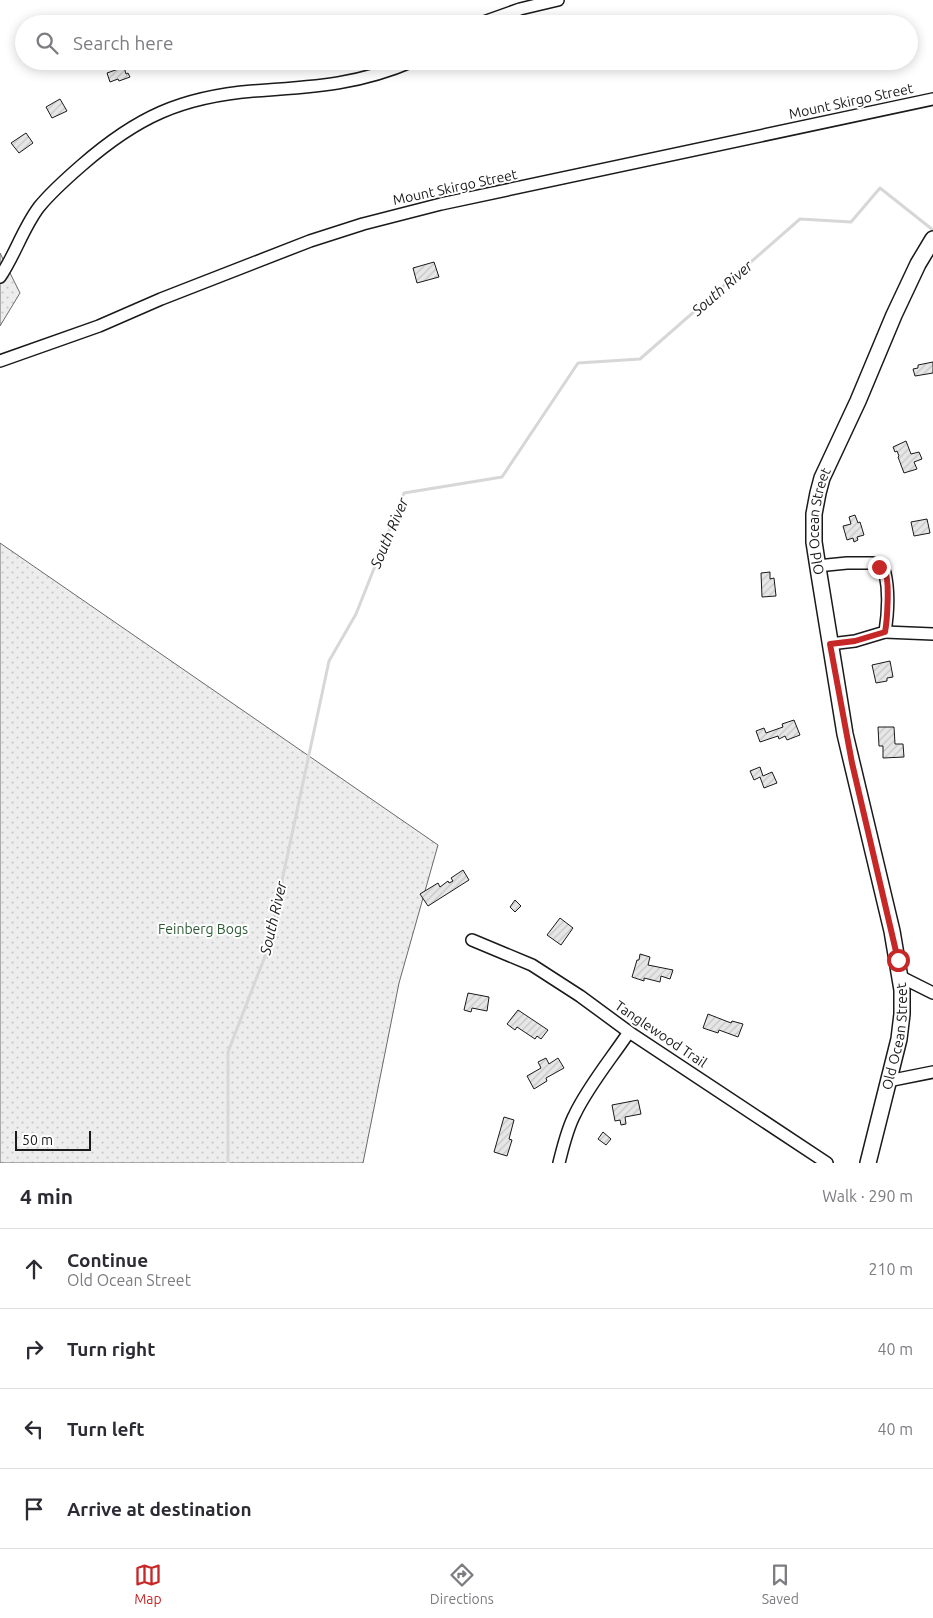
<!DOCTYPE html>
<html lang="en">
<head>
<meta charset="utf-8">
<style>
  body { margin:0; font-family:Ubuntu,sans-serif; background:#f7f7f7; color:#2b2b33 }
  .scale { position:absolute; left:15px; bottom:12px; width:76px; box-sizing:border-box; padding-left:5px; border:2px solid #1a1a1a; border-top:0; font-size:14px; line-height:18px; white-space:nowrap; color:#1a1a1a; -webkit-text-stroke:4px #fff; paint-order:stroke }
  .stop { position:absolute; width:15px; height:15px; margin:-11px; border:4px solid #c62828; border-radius:50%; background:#fff }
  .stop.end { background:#c62828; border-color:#fff; box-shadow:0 1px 5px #0008 }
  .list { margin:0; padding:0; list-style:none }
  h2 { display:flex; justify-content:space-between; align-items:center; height:65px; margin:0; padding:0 20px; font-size:21px }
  h2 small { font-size:16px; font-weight:400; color:#7c7c81 }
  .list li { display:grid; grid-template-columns:32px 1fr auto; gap:15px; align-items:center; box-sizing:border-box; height:80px; padding:0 20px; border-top:1px solid #e1e1e2 }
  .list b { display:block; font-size:19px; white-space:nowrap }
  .list p { margin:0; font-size:16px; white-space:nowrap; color:#7c7c81 }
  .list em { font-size:16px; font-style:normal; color:#7c7c81 }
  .icon { flex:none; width:28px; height:28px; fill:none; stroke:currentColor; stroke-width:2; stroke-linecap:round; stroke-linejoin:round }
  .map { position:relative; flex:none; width:933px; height:1163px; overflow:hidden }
  .search { position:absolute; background:#fff; box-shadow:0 2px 12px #0003; left:15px; right:15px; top:15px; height:55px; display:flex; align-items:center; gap:12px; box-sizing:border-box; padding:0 18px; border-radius:28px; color:#7c7c81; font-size:19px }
  .sheet { height:385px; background:#fff }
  nav { display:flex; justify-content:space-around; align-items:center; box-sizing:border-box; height:70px; border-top:1px solid #e1e1e2; background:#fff; font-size:14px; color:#7c7c81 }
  nav a { display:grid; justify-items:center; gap:2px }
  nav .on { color:#c62828 }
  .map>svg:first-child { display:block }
</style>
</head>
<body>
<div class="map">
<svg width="933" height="1163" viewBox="0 0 933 1163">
  <defs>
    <pattern id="park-dots" width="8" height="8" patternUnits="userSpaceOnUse" patternTransform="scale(1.25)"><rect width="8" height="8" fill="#ededed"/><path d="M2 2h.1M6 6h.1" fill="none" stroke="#cbcbcb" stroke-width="1.8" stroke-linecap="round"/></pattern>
    <pattern id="building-hatch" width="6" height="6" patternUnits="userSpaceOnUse" patternTransform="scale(1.25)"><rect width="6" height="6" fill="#e6e6e6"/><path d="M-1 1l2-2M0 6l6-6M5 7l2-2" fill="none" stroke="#c5c5c5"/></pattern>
  </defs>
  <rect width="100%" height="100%" fill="#fff"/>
  <!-- park -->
  <g fill="url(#park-dots)" stroke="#6a6a6a">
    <polygon points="0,253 20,293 0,326"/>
    <polygon points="0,543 438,845 399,983 363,1163 0,1163"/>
  </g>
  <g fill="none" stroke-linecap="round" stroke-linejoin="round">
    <!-- stream -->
    <polyline stroke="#d7d7d7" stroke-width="3" points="228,1163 228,1052 267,951 329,661 356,614 404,493 502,477 578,363 640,359 800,219 851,222 880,188 933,230"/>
  </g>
  <!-- building -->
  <g fill="url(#building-hatch)" stroke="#1a1a1a">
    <polygon points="124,67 126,74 128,73 130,77 119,81 118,79 110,82 107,73"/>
    <polygon points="60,99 67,111 52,118 46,107"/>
    <polygon points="26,133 33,143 19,153 11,143"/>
    <polygon points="434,262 439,277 417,283 413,268"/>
    <polygon points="933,362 933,373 915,376 913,369 918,368 918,365"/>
    <polygon points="906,441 911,454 919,452 922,459 914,462 917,469 904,473 898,457 899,456 897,451 895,452 893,447"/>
    <polygon points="855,515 858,523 860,522 864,535 857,537 858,540 854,542 853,538 847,540 843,526 851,524 849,517"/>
    <polygon points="927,519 930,533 914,536 911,522"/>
    <polygon points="770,572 770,579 774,578 776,596 762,597 761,573"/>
    <polygon points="890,661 893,677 887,678 887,681 876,683 872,665"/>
    <polygon points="794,720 800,735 787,740 785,736 779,739 778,736 760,742 756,731 764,728 766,733 783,727 782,724"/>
    <polygon points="878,727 894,727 895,744 903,744 904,757 883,758 883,746 879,746"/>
    <polygon points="760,767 763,776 772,772 777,783 764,788 760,777 754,780 750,771"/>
    <polygon points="463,870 469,880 428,906 420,894 438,883 440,887 448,881 449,883 453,881 451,878"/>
    <polygon points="515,900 521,906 515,912 510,907"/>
    <polygon points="560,918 573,928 561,945 547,935"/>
    <polygon points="640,954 650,957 648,965 673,970 670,979 661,976 660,982 644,978 644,981 632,977 637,960 639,960"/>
    <polygon points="468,993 489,997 487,1011 472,1008 471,1012 464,1010"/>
    <polygon points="518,1010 548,1030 541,1039 537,1036 535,1039 517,1027 515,1030 507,1024"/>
    <polygon points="708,1014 731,1023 732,1021 743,1024 738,1037 719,1030 718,1033 703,1028"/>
    <polygon points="546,1058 549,1064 558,1058 564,1068 546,1078 547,1081 534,1089 527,1076 541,1068 538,1062"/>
    <polygon points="638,1100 641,1114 625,1117 626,1124 621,1125 620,1120 615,1121 612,1105"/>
    <polygon points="504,1117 514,1120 509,1139 512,1140 507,1156 494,1152"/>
    <polygon points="603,1132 611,1139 606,1145 598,1139"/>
  </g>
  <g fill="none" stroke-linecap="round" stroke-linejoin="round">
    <defs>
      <g id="minor">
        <polyline points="478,24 520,9 558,0"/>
        <path d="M0,277C15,255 23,228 39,207C52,191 67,178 82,165C137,117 181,97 253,91C312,87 358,85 413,61"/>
        <polyline points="0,361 99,326 161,299 310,241 363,224 441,204 933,99"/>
        <path d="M817,566L847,563H873L885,573C889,591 888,613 885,632L855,641L830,644"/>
        <polyline points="885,632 933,634"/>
        <polyline points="472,940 532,965 580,996 629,1032 827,1163"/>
        <polyline points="901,977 933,993"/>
        <polyline points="888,1081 933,1072"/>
        <path d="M559,1163C563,1147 567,1129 575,1114C589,1085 611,1059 629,1032"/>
      </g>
      <g id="major">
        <path id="s1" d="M868,1163L899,1039L902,1014V990L892,931L845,734L819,574L814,542V514L818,493L822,478L858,401L894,315L918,264L933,239"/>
      </g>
    </defs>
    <!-- minor casing -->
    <use href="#minor" stroke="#1a1a1a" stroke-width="14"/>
    <!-- major casing -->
    <use href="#major" stroke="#1a1a1a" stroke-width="18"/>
    <!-- minor -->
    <use href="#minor" stroke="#fff" stroke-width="11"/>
    <!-- major -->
    <use href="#major" stroke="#fff" stroke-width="15"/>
  </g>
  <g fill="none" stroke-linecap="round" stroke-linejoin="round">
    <!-- route -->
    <path stroke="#c62828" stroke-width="6" d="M879,567C881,568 883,570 885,572C890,580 887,622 885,632L855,641L830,644L852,763L898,960"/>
  </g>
  <g text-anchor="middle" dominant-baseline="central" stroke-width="4" stroke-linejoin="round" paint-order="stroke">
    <!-- street labels -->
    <g font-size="14" fill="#1a1a1a" stroke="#fff">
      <text transform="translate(851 101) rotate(-12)">Mount Skirgo Street</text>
      <text transform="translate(455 187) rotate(-12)">Mount Skirgo Street</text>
      <text stroke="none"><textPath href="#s1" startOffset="655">Old Ocean Street</textPath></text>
      <text transform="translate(661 1034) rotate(34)">Tanglewood Trail</text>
      <text stroke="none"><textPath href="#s1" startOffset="130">Old Ocean Street</textPath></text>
    </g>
    <!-- park labels -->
    <g font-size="14" fill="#2b5a34" stroke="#fff">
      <text x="203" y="929">Feinberg Bogs</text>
    </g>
    <!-- water labels -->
    <g font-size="15" font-style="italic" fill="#1a1a1a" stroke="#fff">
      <text transform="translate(722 288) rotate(-41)">South River</text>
      <text transform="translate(389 533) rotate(-67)">South River</text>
      <text transform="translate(273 918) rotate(-77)">South River</text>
    </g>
  </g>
</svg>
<div class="scale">50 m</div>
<div class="stop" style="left:898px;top:960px"></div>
<div class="stop end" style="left:879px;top:567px"></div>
<div class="search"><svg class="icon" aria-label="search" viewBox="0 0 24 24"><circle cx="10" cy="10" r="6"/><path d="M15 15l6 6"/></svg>Search here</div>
</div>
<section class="sheet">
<h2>4 min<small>Walk · 290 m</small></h2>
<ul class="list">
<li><svg class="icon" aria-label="ahead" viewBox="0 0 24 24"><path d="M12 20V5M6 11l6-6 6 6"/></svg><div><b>Continue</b><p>Old Ocean Street</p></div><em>210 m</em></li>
<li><svg class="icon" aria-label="right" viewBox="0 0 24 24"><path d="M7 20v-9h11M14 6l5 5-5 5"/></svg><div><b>Turn right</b></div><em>40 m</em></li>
<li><svg class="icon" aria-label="left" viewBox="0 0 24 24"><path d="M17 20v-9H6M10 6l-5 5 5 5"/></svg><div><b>Turn left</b></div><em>40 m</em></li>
<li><svg class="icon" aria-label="arrive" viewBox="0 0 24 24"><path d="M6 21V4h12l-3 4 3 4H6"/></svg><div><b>Arrive at destination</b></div></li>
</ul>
</section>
<nav>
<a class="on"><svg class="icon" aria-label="map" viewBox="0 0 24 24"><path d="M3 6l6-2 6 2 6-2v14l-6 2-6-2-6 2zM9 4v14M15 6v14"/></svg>Map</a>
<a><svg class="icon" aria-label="directions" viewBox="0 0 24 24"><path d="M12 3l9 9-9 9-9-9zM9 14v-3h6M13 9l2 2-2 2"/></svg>Directions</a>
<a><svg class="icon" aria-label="saved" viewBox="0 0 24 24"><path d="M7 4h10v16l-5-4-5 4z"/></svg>Saved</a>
</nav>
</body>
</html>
